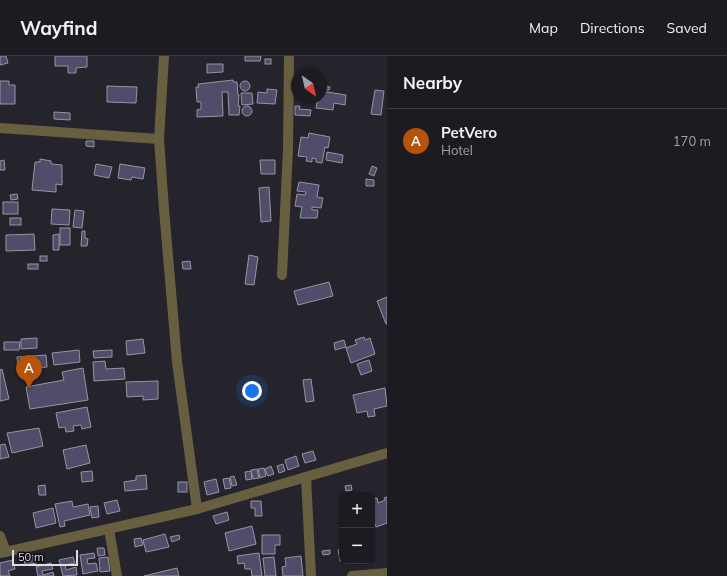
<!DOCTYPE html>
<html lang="en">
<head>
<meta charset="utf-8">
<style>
  body { margin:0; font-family:Mulish,sans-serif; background:#25242a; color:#f1f3f6 }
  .controls { position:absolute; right:12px; bottom:12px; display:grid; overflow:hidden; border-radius:8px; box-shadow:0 1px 3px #0004 }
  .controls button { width:36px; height:36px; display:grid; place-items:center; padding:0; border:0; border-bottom:1px solid #3a3940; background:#1c1b22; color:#f1f3f6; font:20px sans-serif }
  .compass { position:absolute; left:291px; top:12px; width:36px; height:36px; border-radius:50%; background:#1c1b22; box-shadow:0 1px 3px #0004; rotate:146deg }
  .scale { position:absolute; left:12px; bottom:10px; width:66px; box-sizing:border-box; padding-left:4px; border:2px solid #dedde3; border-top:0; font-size:11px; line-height:14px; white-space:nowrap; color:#dedde3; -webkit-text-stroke:3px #0e0e12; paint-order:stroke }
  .you { position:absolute; left:252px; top:335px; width:14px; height:14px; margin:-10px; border:3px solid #fff; border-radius:50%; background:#1a73e8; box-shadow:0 0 0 6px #1a73e833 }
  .badge { display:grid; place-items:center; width:26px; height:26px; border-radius:50%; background:#b45309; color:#fff; font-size:13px; font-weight:700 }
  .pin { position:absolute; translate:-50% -33px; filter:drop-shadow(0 1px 2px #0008) }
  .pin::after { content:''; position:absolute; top:21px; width:14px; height:12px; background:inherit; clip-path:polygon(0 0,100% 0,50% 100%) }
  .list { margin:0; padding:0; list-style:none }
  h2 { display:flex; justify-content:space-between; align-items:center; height:52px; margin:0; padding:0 16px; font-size:17px }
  h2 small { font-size:13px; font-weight:400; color:#a0a1a5 }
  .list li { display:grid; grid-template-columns:26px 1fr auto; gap:12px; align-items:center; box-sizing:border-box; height:64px; padding:0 16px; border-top:1px solid #3a3940 }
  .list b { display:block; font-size:15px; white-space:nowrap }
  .list p { margin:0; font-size:13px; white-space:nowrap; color:#a0a1a5 }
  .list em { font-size:13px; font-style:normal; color:#a0a1a5 }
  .map { position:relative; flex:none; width:387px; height:520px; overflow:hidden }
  header { display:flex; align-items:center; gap:24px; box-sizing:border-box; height:56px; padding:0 20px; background:#1c1b22; border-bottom:1px solid #3a3940 }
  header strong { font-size:19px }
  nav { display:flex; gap:22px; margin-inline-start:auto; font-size:14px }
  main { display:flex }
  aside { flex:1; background:#1c1b22 }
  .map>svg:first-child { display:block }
</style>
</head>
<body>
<header>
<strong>Wayfind</strong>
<nav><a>Map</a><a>Directions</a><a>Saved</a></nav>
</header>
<main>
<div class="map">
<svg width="387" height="520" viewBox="0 0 387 520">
  <rect width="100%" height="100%" fill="#25242d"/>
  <!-- building -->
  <g fill="#504c69" stroke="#9695a0">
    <polygon points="0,0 6,0 8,7 0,9"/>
    <polygon points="55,0 87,0 87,11 76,12 76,17 68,17 68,10 55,10"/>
    <polygon points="245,0 261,0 260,5 245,5"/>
    <rect x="265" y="3" width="6" height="5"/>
    <polygon points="207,8 223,8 223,16 207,17"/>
    <polygon points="233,24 233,26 237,26 238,39 239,39 238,50 240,50 239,59 229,59 228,36 222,36 223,60 197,61 197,54 201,53 201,46 197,46 196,31 199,31 198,28"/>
    <polygon points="0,25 9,25 9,29 15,29 15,48 0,48"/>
    <circle cx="245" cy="30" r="5"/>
    <polygon points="107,30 137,31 136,47 107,46"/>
    <polygon points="323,30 330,31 329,34 322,33"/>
    <polygon points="267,33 277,34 275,48 257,47 258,36 267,37"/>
    <polygon points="375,34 384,35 381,59 371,58"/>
    <polygon points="321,35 346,39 345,49 334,47 333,54 316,52 318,42 321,42"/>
    <polygon points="241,37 252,37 253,48 242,49"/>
    <circle cx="247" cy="55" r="5"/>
    <polygon points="295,50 300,50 299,53 311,54 310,60 295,59"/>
    <polygon points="54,56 70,57 70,64 54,63"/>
    <polygon points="309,77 330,81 328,92 325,91 322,107 316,106 316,103 312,102 312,106 306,105 307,101 298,100 301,81 308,82"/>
    <polygon points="86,85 94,85 94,91 86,90"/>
    <polygon points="327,96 343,99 342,107 326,104"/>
    <polygon points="40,103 51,105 51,108 62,109 62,129 56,128 56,136 32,134 35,106 40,106"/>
    <polygon points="4,104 5,114 0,114 0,105"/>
    <polygon points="260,104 275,104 275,118 261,118"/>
    <polygon points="96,108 112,111 109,122 94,119"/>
    <polygon points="120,108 145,112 143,123 132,121 131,124 118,122"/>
    <polygon points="372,110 377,112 374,120 369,118"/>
    <polygon points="366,123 374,124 374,130 366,130"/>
    <polygon points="299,126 319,129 317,141 323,142 321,152 312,151 312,154 318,154 317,162 300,162 302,151 295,150 297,138 305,139 306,136 297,135"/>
    <polygon points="269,131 271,165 261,166 259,132"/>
    <polygon points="17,138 18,143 11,144 10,139"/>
    <rect x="3" y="146" width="15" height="12"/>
    <polygon points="52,153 70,154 69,169 51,168"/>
    <polygon points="75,154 84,155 82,172 73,171"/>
    <rect x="10" y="162" width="11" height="7"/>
    <rect x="60" y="172" width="10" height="17"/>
    <polygon points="82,175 85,175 85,182 88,183 87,190 81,190"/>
    <polygon points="34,178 35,194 6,195 6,179"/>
    <polygon points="59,178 59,194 53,194 53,179"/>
    <polygon points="249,199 258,201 254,229 245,228"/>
    <rect x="40" y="200" width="7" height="5"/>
    <polygon points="190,205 191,213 183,213 182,206"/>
    <rect x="28" y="208" width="10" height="5"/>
    <polygon points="329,226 333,240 298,249 294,235"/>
    <polygon points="387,241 387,268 386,268 377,245"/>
    <polygon points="364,281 365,284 370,282 375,298 351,307 346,292 357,288 355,284"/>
    <polygon points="37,282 37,292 21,293 21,283"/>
    <polygon points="143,283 145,297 127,299 126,285"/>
    <polygon points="344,284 346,291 335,294 334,287"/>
    <polygon points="4,286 20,286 19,294 4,294"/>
    <polygon points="79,294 80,306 54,309 52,297"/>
    <polygon points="112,294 112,301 94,302 93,295"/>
    <polygon points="46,299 47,311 18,314 17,301"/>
    <polygon points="369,304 372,315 361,319 357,308"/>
    <polygon points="105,305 106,313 124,312 125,323 94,325 93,306"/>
    <polygon points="83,312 88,344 30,353 26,331 64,324 62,316"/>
    <polygon points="2,313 9,343 0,345 0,314"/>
    <polygon points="311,323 314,345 306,346 303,324"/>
    <polygon points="158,325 158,343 143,344 143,340 127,341 126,326"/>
    <polygon points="385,332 387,350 374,353 375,360 368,361 367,355 357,357 353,339"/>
    <polygon points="87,351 91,371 82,373 81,369 73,370 74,375 66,376 65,371 59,372 56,357"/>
    <polygon points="39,372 43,390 12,397 7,377"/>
    <polygon points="5,388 9,401 0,403 0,389"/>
    <polygon points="86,389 90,407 67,413 63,394"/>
    <polygon points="313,395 316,404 305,407 302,398"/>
    <polygon points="296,400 299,410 288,414 285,404"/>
    <polygon points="283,408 285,415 279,417 277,410"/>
    <polygon points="271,410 274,418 268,420 265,413"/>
    <polygon points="264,412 266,420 260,422 258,413"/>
    <polygon points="257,413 259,422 253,423 251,414"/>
    <polygon points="92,415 93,425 82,426 81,416"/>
    <polygon points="251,415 252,423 246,424 245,416"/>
    <polygon points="146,419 147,433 125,435 124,426 136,424 136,420"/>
    <polygon points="234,420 237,429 232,430 230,421"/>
    <polygon points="229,422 231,432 225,433 223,423"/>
    <polygon points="216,423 219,436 207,439 204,426"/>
    <rect x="178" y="426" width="9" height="10"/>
    <polygon points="45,429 46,439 39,439 38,430"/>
    <polygon points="351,429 352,434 346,435 345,430"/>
    <polygon points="387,441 387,467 376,471 375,468 372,469 372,443 377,442 378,447 385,444 384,442"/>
    <polygon points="117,444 120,455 107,458 104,447"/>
    <polygon points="72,445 73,451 88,448 90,459 64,465 65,470 60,471 55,448"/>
    <polygon points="251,445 261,445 262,460 255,460 255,452 251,452"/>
    <polygon points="98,450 99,461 92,462 90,451"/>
    <polygon points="53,452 56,467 36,472 33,457"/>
    <polygon points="227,456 229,464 216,468 213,460"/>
    <polygon points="252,470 256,488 229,495 225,477"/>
    <polygon points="165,478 169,491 146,496 143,484"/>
    <polygon points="179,479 180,483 172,486 170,481"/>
    <polygon points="262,479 280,479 280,489 275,489 275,498 262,498"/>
    <polygon points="141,482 143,489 135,491 134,483"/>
    <polygon points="97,492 104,492 105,499 98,500"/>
    <polygon points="342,493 342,505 340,505 338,494"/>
    <polygon points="330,494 330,498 323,499 322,495"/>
    <polygon points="94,497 95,502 87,503 88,508 96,507 98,515 83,518 80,499"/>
    <polygon points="259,497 262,520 252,520 251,513 245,513 244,507 238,508 237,500"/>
    <polygon points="34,499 36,507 25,509 24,501"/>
    <polygon points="301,500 303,520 283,520 282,511 286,510 285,502"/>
    <polygon points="73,501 75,507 65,509 66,514 76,511 77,519 63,520 59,504"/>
    <polygon points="108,501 110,515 100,516 99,502"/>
    <polygon points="274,501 276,520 265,520 263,502"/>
    <polygon points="13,504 15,513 8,515 10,520 0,520 0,507"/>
    <polygon points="51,507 53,513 42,515 43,519 53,516 54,520 38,520 36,511"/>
    <polygon points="177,512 179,520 144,520"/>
  </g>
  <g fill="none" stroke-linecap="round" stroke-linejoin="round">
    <!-- minor -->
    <g stroke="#685f40" stroke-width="10">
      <polyline points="164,0 159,83 164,153 177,306 197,453"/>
      <polyline points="0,72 159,83"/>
      <polyline points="282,219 288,93 289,0"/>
      <polyline points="306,421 311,520"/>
      <polyline points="109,473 117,520"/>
      <polyline points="0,480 6,496"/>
      <polyline points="0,497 197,453 387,397"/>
      <polyline points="352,520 387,517"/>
    </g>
  </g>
</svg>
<div class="controls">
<button>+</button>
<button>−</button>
</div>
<svg class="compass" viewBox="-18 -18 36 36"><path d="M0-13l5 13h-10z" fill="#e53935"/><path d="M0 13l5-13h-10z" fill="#a0a1a5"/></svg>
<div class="scale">50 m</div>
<div class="you"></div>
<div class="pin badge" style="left:29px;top:332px">A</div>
</div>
<aside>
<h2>Nearby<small></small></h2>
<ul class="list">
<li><span class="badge">A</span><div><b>PetVero</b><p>Hotel</p></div><em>170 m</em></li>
</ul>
</aside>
</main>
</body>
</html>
